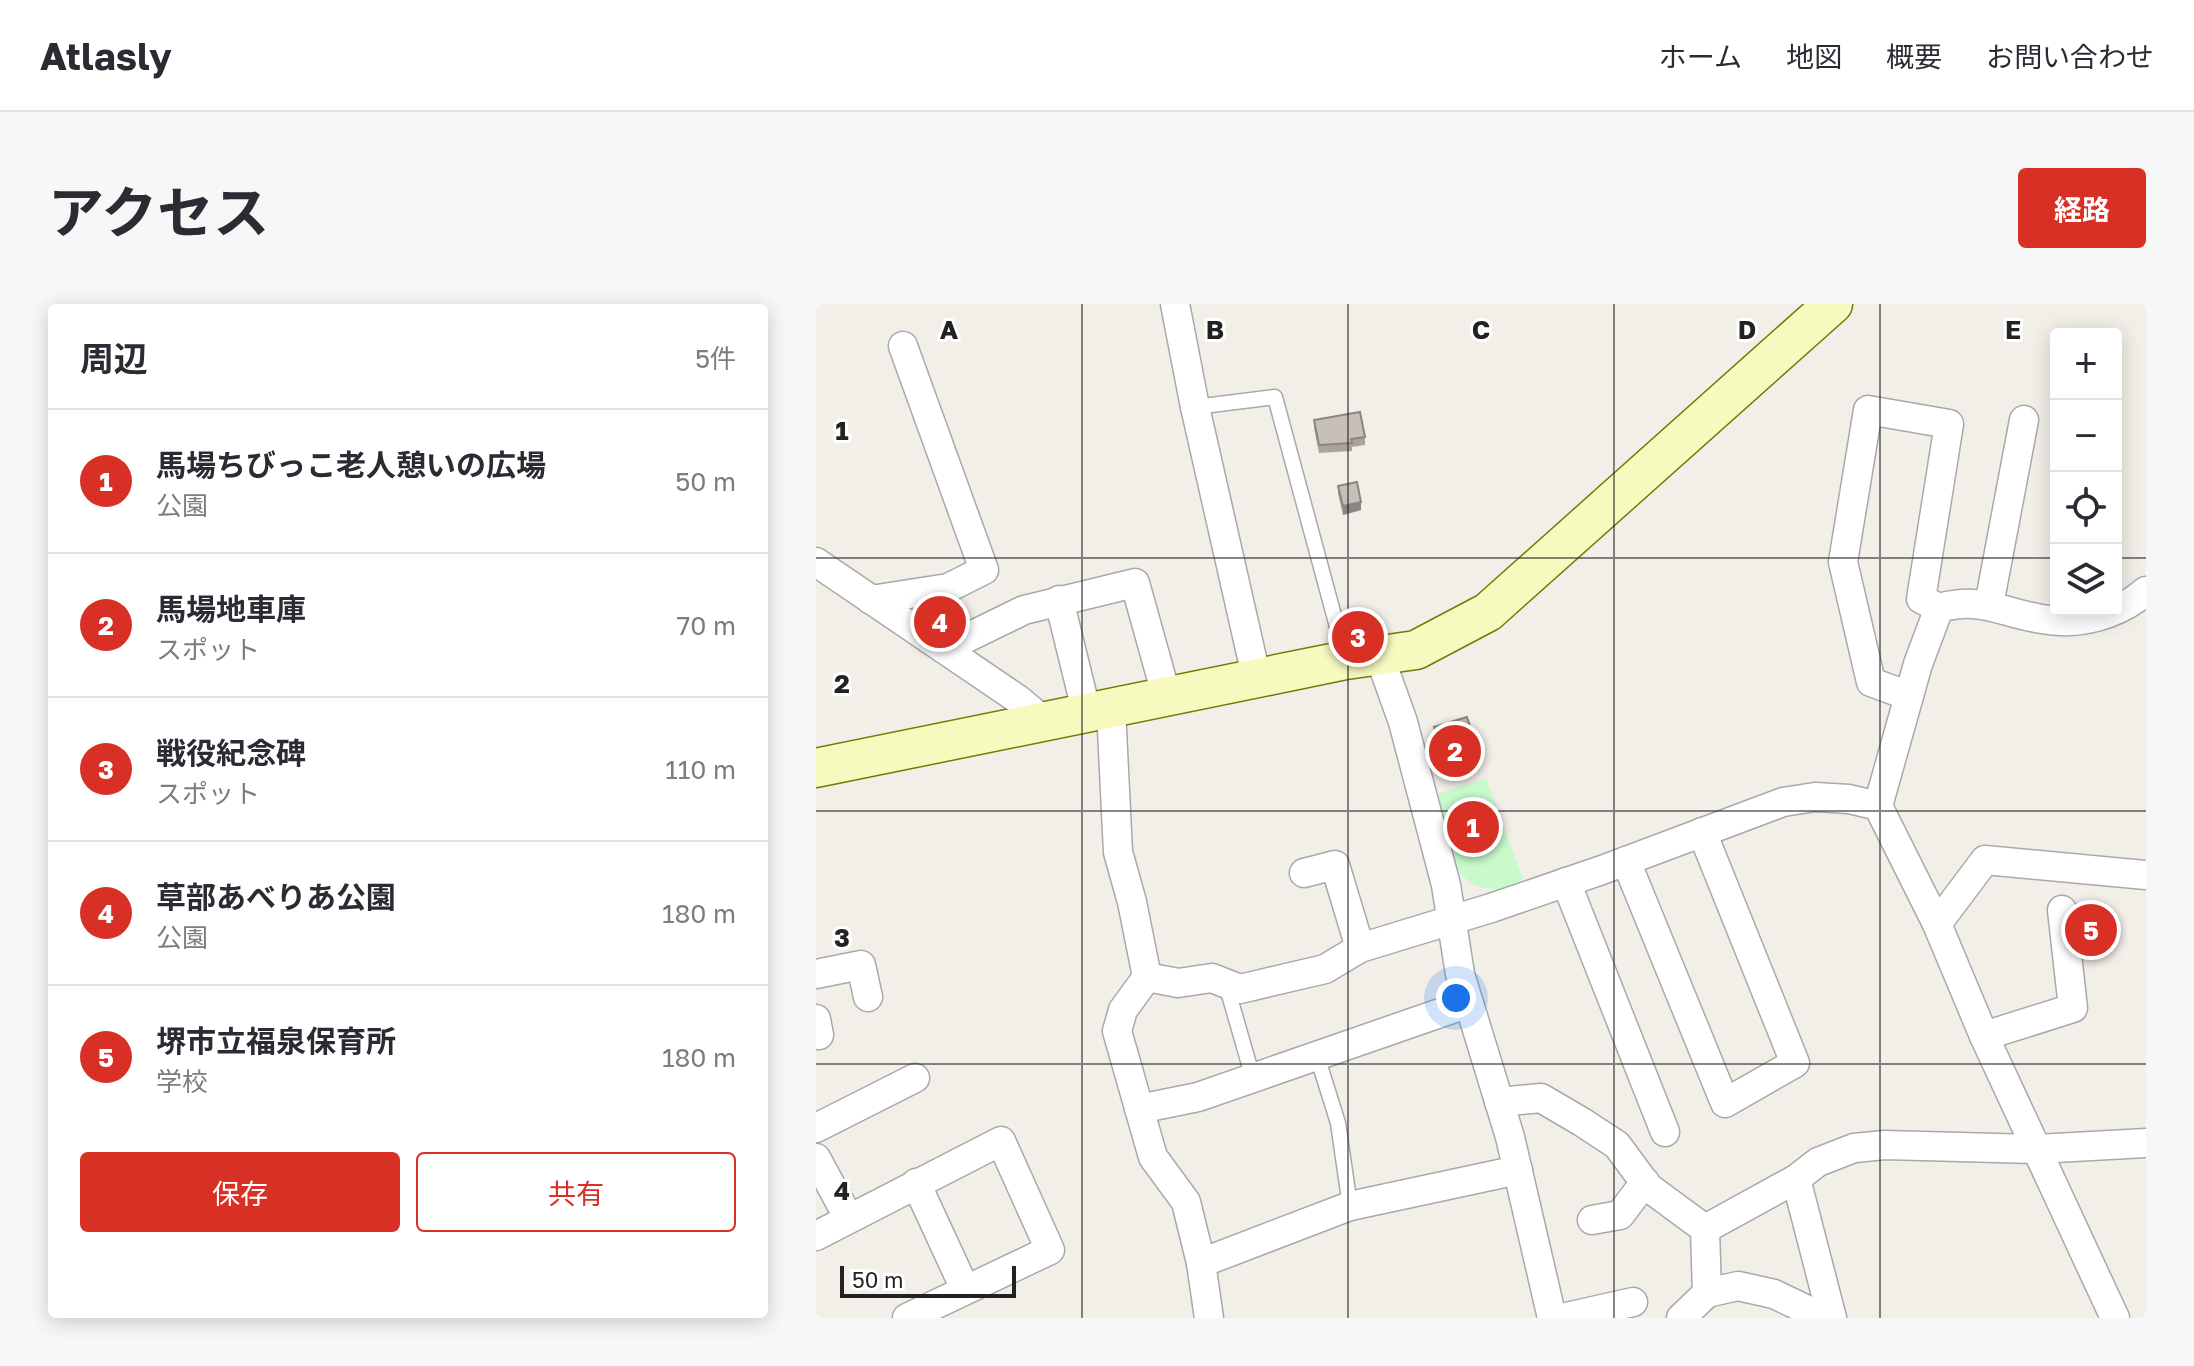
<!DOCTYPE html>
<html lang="ja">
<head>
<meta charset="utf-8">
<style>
  body { margin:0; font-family:"Golos Text","Noto Sans JP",sans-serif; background:#f7f7f7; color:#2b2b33 }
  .controls { position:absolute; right:24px; top:24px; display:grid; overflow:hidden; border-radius:8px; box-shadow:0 4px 20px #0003 }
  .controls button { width:72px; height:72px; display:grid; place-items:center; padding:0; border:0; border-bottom:2px solid #e1e1e2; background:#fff; color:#2b2b33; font:40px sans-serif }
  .scale { position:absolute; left:24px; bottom:20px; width:176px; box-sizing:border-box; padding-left:8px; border:4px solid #222; border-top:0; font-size:22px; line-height:28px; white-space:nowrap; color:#222; -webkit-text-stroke:6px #fff; paint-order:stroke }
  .you { position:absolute; left:640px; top:694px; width:28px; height:28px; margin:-20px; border:6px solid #fff; border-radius:50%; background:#1a73e8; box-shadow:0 0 0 12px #1a73e833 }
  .badge { display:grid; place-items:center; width:52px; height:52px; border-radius:50%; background:#d93025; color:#fff; font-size:26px; font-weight:700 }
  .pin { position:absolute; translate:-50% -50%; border:4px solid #fff; box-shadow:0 2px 8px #0006 }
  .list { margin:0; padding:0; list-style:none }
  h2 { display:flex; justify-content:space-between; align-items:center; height:104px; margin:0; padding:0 32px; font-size:34px }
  h2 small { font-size:26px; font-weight:400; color:#7c7c81 }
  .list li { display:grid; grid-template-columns:52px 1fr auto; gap:24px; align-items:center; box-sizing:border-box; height:144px; padding:0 32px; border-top:2px solid #e1e1e2 }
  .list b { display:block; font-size:30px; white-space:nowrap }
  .list p { margin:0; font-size:26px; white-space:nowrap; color:#7c7c81 }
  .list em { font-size:26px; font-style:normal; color:#7c7c81 }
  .actions { display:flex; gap:16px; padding:24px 32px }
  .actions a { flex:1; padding:18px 0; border:2px solid #d93025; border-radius:8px; text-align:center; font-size:28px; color:#d93025 }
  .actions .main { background:#d93025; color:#fff }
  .icon { flex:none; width:44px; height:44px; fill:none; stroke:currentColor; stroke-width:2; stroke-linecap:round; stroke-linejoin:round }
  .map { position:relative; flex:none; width:1330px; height:1014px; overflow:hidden; border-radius:8px }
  header { display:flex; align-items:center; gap:48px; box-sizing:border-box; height:112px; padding:0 40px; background:#fff; border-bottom:2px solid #e1e1e2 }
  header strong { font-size:38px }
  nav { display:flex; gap:44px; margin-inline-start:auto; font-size:28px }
  .intro { display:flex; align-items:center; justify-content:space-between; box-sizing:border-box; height:192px; padding:0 48px }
  h1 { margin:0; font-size:56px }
  .button { padding:20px 36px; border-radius:8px; background:#d93025; color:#fff; font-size:28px; font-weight:700 }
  main { display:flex; gap:48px; padding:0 48px }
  aside { flex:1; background:#fff; border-radius:8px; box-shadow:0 4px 20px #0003 }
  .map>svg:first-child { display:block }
</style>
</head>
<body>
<header>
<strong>Atlasly</strong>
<nav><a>ホーム</a><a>地図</a><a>概要</a><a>お問い合わせ</a></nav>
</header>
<div class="intro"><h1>アクセス</h1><a class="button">経路</a></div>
<main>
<aside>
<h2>周辺<small>5件</small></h2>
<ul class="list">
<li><span class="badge">1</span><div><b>馬場ちびっこ老人憩いの広場</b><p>公園</p></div><em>50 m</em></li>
<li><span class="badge">2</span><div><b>馬場地車庫</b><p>スポット</p></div><em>70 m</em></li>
<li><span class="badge">3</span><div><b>戦役紀念碑</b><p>スポット</p></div><em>110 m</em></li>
<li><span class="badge">4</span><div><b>草部あべりあ公園</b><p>公園</p></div><em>180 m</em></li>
<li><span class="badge">5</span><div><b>堺市立福泉保育所</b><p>学校</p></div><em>180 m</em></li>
</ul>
<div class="actions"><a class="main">保存</a><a>共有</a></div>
</aside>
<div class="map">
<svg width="1330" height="1014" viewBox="0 0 1330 1014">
  <rect width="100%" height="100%" fill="#f2efe9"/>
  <!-- park -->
  <g fill="#c8facc">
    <polygon points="104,299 121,299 136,325 131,330 101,307"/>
    <path d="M670,474L709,581C634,600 634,548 618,491Z"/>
  </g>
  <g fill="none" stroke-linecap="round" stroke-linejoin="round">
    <defs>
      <g id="lane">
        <polyline points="379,103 459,93 530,356"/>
        <polyline points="410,680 437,774"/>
        <polyline points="501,752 522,819 534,902"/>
      </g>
      <g id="street">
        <polyline points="359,0 379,103 441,376"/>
        <polyline points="0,258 203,396 229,418"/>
        <polyline points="55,296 132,284 168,266 87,42"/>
        <polyline points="243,296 271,410"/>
        <polyline points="1173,301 1208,116"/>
        <polyline points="128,345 208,306 319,279 351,394"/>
        <polyline points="563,351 587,418 630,581 644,670 694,833 736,1014"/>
        <polyline points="1093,392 1055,378 1027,258 1052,106 1133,120 1105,295 1123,304"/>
        <polyline points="295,405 302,548 316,598 331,673 307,706 301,727 337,853 370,898 385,959 393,1014"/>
        <polyline points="810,557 909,799 979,759 886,528"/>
        <polyline points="488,569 519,561 544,644"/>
        <polyline points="750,578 849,828"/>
        <polyline points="1121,620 1169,556 1330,571"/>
        <polyline points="0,670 45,661 52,693"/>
        <polyline points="331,673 362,679 396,674 424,685 509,665 544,644 675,604 786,566 967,498 999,493 1033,495 1062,502"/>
        <polyline points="0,715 3,731"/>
        <polyline points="1168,732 1257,704 1246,606"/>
        <polyline points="683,798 725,794 766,818 801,841 832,883 889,925"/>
        <polyline points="323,805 382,793 653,699"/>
        <polyline points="0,824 99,774"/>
        <polyline points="0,854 32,913"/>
        <polyline points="980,875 1016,1014"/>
        <polyline points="100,879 149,985"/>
        <polyline points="776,916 804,911 829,878"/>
        <polyline points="0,932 185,837 234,946 91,1014"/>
        <polyline points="385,959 534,902 702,866"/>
        <polyline points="891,989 922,982 958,990 1008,1014"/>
        <polyline points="746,1014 817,998"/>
        <polyline points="865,1014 891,989 889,925 980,875 1002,858 1038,844 1069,841 1221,845 1330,839"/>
        <path d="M1299,1014L1168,732L1121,620L1062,502L1102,360L1123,304C1167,292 1185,309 1226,315C1263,322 1302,311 1330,287"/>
      </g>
      <polyline id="secondary" points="0,464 530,356 600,346 672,308 1017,0"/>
    </defs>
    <!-- lane casing -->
    <use href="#lane" stroke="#a9a9a9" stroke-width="17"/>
    <!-- street casing -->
    <use href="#street" stroke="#a9a9a9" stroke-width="31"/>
    <!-- secondary casing -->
    <use href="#secondary" stroke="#707d05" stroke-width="41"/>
    <!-- lane -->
    <use href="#lane" stroke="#fff" stroke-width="14"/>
    <!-- street -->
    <use href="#street" stroke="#fff" stroke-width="28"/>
    <!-- secondary -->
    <use href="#secondary" stroke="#f7fabf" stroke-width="38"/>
  </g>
  <!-- wall -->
  <g fill="#aba49e">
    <polygon points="498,116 549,133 549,141 536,143 536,147 503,149 498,124"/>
    <polygon points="522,182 545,206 527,211 522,190"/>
    <polygon points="651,413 662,462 645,468 640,454 625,460 618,440 618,423"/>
  </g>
  <!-- shaded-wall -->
  <g fill="#8b8681">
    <polygon points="545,198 545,206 527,211 527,202"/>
    <polygon points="640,438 640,454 625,460 625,443"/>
    <polygon points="662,446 662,462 645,468 645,452"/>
  </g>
  <!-- building -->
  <g fill="#c7bfb8" stroke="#8b8681" stroke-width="2">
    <polygon points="544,108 549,133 535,135 536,139 503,141 498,116"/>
    <polygon points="541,178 545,198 527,202 522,182"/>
    <polygon points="651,413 662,446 645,452 640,438 625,443 618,423"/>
  </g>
  <!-- grid -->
  <path fill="none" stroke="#222" stroke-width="2" stroke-opacity="0.55" d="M266,0V1014M532,0V1014M798,0V1014M1064,0V1014M0,254H1240M1300,254H1330M0,507H1330M0,760H1330"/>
  <g font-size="26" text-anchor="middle" font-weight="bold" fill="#222" stroke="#fff" stroke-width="6" stroke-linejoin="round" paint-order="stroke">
    <text x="133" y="35">A</text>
    <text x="399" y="35">B</text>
    <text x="665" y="35">C</text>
    <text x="931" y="35">D</text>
    <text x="1197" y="35">E</text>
    <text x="26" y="136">1</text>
    <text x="26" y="389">2</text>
    <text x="26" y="643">3</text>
    <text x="26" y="896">4</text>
  </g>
</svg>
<div class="controls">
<button>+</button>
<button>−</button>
<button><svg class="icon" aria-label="locate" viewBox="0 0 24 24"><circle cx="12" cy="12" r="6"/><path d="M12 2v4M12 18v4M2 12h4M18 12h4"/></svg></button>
<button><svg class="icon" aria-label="layers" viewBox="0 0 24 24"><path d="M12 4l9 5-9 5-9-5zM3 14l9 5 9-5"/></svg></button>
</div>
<div class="scale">50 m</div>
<div class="you"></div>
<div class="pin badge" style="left:657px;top:523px">1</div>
<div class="pin badge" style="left:639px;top:447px">2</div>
<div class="pin badge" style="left:542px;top:333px">3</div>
<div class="pin badge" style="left:124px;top:318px">4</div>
<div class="pin badge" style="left:1275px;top:626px">5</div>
</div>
</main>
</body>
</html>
